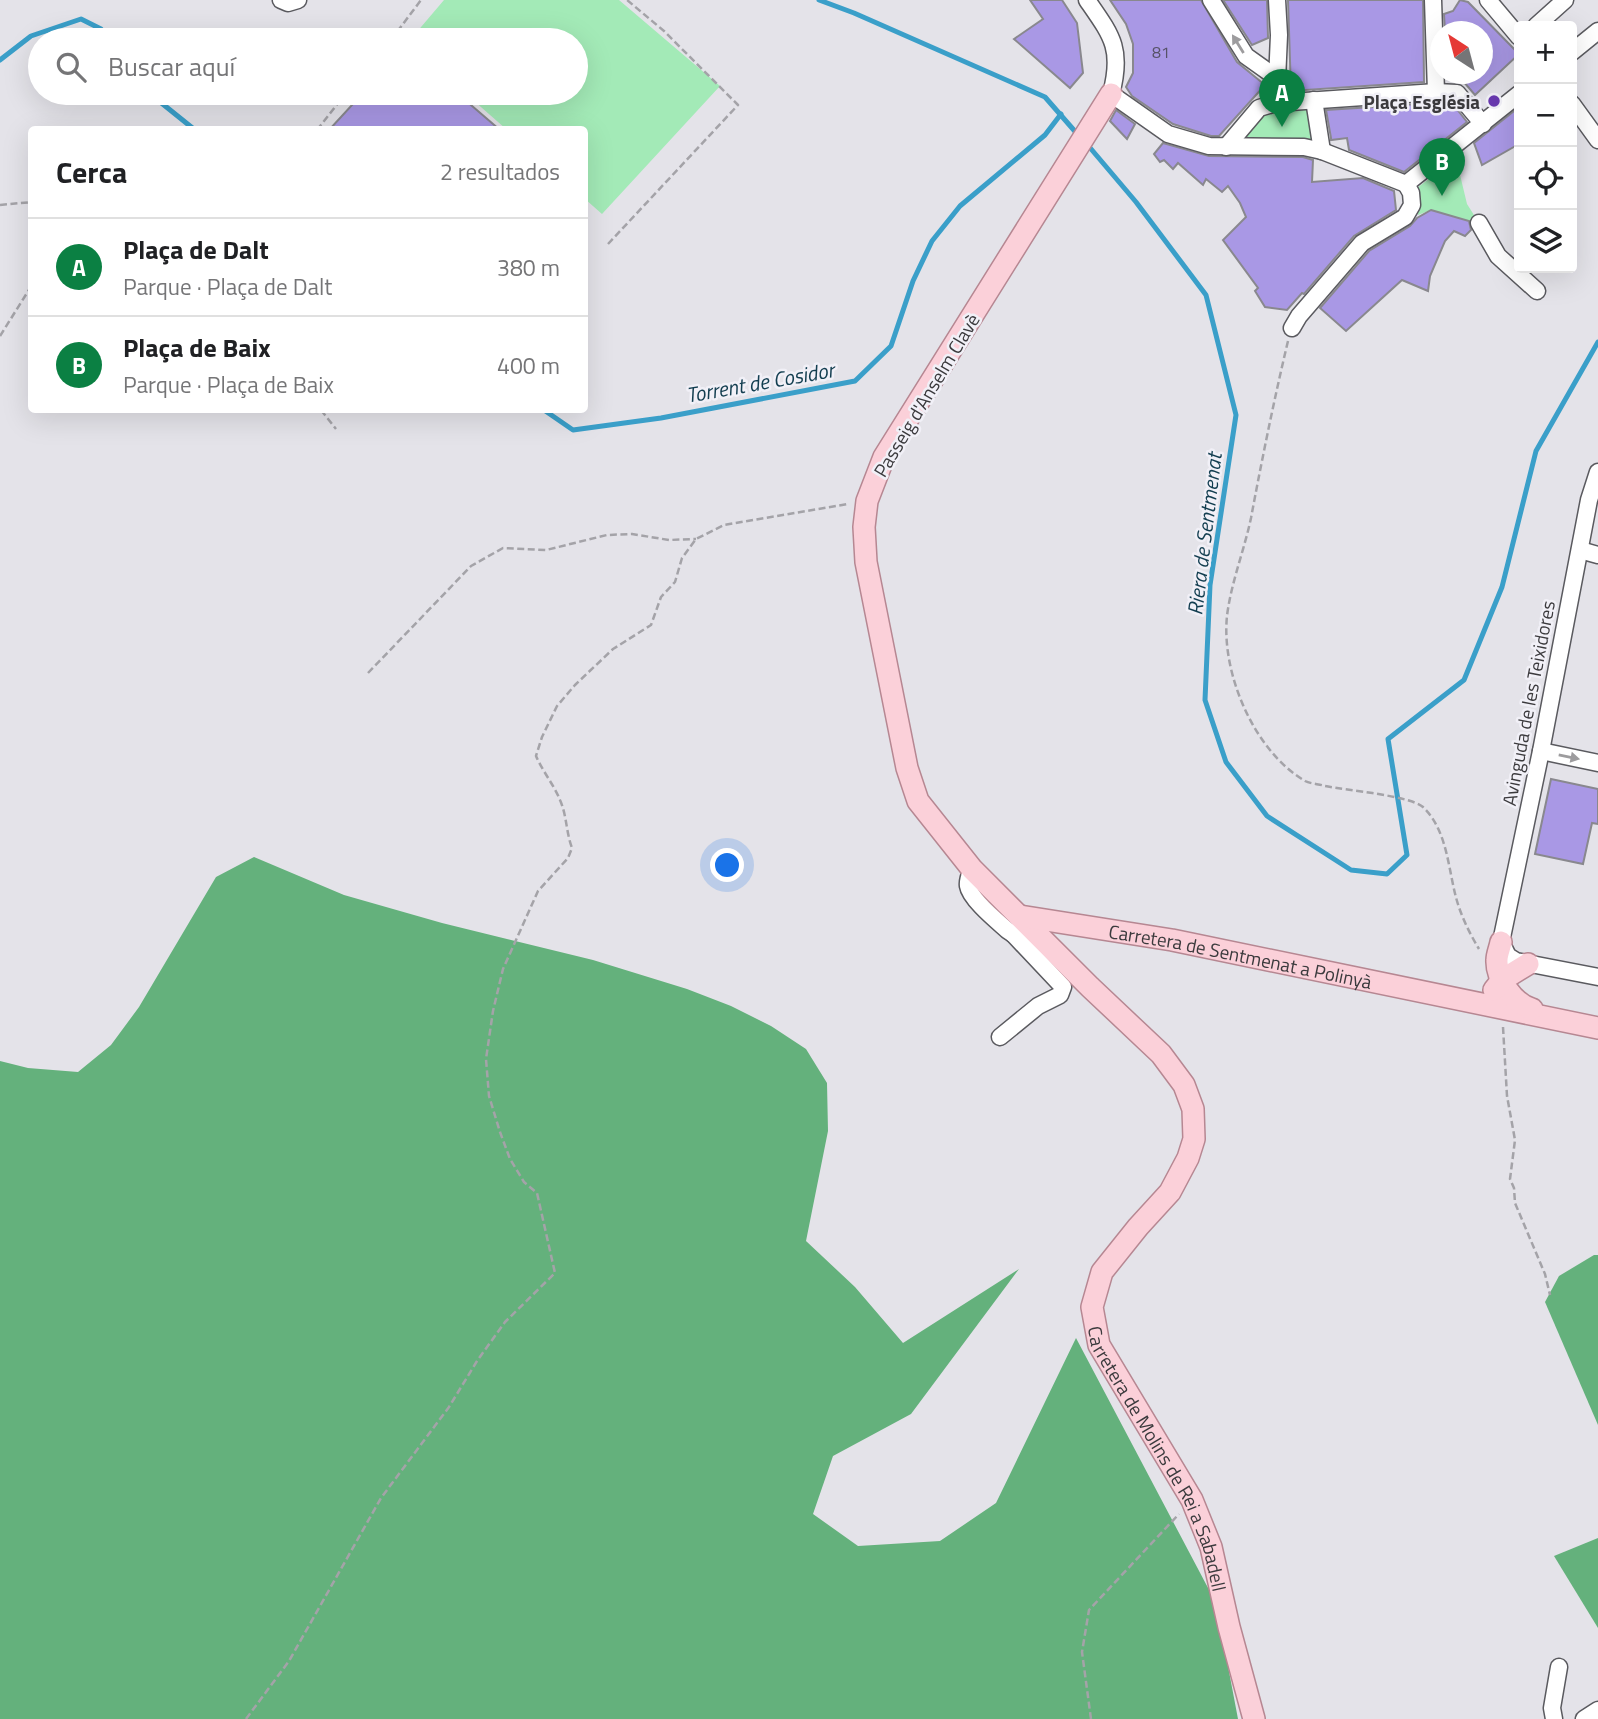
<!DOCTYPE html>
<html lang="es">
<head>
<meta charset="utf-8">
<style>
  body { margin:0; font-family:"Titillium Web",sans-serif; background:#f2f2f2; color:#202124 }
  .controls { position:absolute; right:21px; top:21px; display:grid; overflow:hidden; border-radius:7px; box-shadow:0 7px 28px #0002 }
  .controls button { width:63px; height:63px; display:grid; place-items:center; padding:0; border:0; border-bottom:2px solid #e0e0e0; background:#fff; color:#202124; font:35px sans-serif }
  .compass { position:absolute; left:1430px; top:21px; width:63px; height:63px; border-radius:50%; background:#fff; box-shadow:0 7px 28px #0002; rotate:324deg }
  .you { position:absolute; left:728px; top:866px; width:24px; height:24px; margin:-18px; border:5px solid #fff; border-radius:50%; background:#1a73e8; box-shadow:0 0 0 10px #1a73e833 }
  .badge { display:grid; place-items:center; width:46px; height:46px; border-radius:50%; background:#0b8043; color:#fff; font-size:23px; font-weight:700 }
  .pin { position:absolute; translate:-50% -58px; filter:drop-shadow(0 2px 4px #0008) }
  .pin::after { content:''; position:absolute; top:37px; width:24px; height:21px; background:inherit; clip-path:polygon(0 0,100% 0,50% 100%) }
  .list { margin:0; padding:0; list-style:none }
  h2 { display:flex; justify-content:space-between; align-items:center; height:91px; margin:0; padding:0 28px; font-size:30px }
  h2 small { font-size:23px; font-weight:400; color:#757577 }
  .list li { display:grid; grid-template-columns:46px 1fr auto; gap:21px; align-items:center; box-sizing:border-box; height:98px; padding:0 28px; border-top:2px solid #e0e0e0 }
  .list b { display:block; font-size:26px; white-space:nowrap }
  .list p { margin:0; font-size:23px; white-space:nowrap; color:#757577 }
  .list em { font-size:23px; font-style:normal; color:#757577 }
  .icon { flex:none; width:38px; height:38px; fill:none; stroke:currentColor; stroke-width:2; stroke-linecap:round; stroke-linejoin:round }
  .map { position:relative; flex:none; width:1598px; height:1719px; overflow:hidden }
  .search { position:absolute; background:#fff; box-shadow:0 7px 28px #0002; left:28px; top:28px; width:560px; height:77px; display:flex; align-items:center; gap:18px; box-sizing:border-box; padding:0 24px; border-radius:38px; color:#757577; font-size:26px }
  .panel { position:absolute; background:#fff; box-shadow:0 7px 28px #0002; left:28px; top:126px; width:560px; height:287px; border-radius:7px }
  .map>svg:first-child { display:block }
</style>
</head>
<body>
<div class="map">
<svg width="1598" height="1719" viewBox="0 0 1598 1719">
  <rect width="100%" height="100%" fill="#e4e3e9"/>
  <!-- green -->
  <g fill="#a3eab7">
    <polygon points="444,0 619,0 720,86 602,214 585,199 584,130 506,129 465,93 576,93 576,40 410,40"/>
    <polygon points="1311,105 1317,144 1237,141 1261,112"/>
    <polygon points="1456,158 1467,204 1479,223 1477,224 1431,210 1418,215 1417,188"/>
  </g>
  <!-- forest -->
  <g fill="#64b17c">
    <polygon points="254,857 344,895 442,923 593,960 687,989 731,1006 771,1026 806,1049 827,1083 828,1131 806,1241 855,1287 903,1343 1019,1269 911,1414 833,1456 813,1514 858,1546 940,1541 996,1503 1076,1338 1216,1603 1238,1719 0,1719 0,1061 28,1068 78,1072 111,1045 139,1007 216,877"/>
    <polygon points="1594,1255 1598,1255 1598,1425 1545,1302 1559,1276"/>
    <polygon points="1598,1538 1598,1628 1554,1556"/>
  </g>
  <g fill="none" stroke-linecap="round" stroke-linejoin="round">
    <!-- stream -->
    <g stroke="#3a9fc9" stroke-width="5">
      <polyline points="819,0 854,13 1045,97 1079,136"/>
      <polyline points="0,60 31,36 81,19 101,29 110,40"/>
      <polyline points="149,93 195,130"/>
      <polyline points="1086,143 1136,202 1206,295 1236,415 1210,585 1205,700 1226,762 1267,816 1351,870 1387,874 1407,855 1388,739 1464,680 1502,587 1536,451 1598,342"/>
      <polyline points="544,410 573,430 661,418 855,381 891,346 913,281 932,241 960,206 1045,135 1061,114"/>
    </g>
  </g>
  <!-- building -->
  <g fill="#a998e5" stroke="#89888e" stroke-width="2">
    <polygon points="1030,0 1062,0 1077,23 1083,73 1070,88 1014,39 1043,19"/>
    <polygon points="1110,0 1201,0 1237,62 1265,85 1219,136 1211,136 1173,124 1132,96 1126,87 1133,73 1133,44 1126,24"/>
    <polygon points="1223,0 1267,0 1268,38 1252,45"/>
    <polygon points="1288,0 1423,0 1424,82 1291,91"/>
    <polygon points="1460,0 1468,2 1519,54 1475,95 1457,74 1482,74 1482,32 1445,32 1444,14 1453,11"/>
    <polygon points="363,93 457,93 500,130 329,130"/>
    <polygon points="1436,103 1452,103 1467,122 1404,172 1349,150 1347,138 1331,140 1331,138 1326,110"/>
    <polygon points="1519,107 1519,144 1482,165 1474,143"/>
    <polygon points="1116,110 1135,124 1127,139 1110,121"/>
    <polygon points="1163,143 1209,156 1303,157 1313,160 1312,182 1363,178 1394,191 1396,210 1354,236 1304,294 1302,293 1287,310 1265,307 1255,291 1258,288 1223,240 1246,217 1240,203 1228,186 1222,192 1206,179 1203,185 1178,163 1173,169 1164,160 1160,162 1154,154"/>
    <polygon points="1431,210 1469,221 1471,230 1465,236 1454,231 1445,241 1430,276 1428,291 1402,280 1346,331 1320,308 1369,251 1410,226 1417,218"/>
    <polygon points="1551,779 1598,789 1598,824 1592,823 1583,864 1535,854"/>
  </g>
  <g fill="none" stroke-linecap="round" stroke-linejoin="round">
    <defs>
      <g id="minor">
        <polyline points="281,0 288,3 298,0"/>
        <path d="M1087,0C1112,36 1123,49 1111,94L1168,134L1209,146L1304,147L1322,151L1406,184"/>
        <polyline points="1211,0 1246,56 1277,78"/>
        <polyline points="1433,0 1436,92"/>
        <polyline points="1488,0 1519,37"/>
        <polyline points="1536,26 1565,0"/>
        <polyline points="1572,52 1598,31"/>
        <polyline points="1314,100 1322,151"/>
        <polyline points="1276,103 1279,35 1277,0"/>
        <polyline points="1572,104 1598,140"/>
        <polyline points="1226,147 1259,108 1276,103 1436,92 1457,93 1483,124"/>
        <polyline points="1406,184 1519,94"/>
        <polyline points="1479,223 1498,256 1537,291"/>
        <polyline points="1292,328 1299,316 1362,243 1405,217 1412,205 1411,193 1406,184"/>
        <polyline points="1598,472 1589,500 1541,751 1501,942 1508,956 1516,961 1598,977"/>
        <polyline points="1580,550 1598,555"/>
        <polyline points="1541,751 1598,763"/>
        <path d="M972,869C970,874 967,880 968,886C970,899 997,921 1007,930L1013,934L1024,933"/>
        <polyline points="1000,1037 1038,1006 1060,995 1063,987 1013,934"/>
        <polyline points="1554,1719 1552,1708 1559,1667"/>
        <polyline points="1584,1719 1598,1710"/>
      </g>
      <g id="major">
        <path id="s1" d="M1111,94L884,457L867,501L864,527L866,562L907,768L918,801L972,869L1090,987L1161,1054L1184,1085L1193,1109L1194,1139L1188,1158L1170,1192L1138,1227L1102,1272L1092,1307L1099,1345L1192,1500L1211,1547L1229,1627L1254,1719"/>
        <path id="s2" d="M1020,916L1172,940L1598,1028"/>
        <path d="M1501,942C1500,948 1497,954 1497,960C1496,979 1514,1004 1532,1009"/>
        <polyline points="1494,990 1502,980 1528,964"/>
      </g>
    </defs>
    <!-- minor casing -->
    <use href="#minor" stroke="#5a5a5f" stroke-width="19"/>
    <!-- major casing -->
    <use href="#major" stroke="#b68792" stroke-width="24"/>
    <!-- path -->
    <g stroke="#a4a3a8" stroke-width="2.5" stroke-dasharray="7 3.5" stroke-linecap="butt">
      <polyline points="391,40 421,0"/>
      <polyline points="317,130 346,93"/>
      <polyline points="0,205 32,202"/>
      <polyline points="608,244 738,105 664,31 627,0"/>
      <polyline points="0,336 32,285"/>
      <path d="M1288,341C1274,400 1262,459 1251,518C1244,551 1231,583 1227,616C1221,673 1254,751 1305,781C1311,784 1319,784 1325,786C1346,790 1411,796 1423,807C1448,831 1448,870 1457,901C1462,918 1470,934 1479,949"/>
      <polyline points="321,410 336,429"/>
      <polyline points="368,673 471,566 503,548 546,550 607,535 632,534 669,540 696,539"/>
      <polyline points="1503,1027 1507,1096 1515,1140 1510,1179 1514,1188 1515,1203 1545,1274 1550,1295"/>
      <path d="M246,1719L289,1661L381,1498L449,1407L477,1361L505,1322L555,1273L537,1193L524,1182L510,1159L500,1132L489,1096L486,1059L493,1011L503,969L538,891L568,858L572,848C566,832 567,816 560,800C554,785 543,772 536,756L542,737L557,706L575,685L613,649L651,625L661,597L675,582L682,558L696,539L724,525L848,504"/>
      <polyline points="1091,1719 1082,1652 1089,1610 1179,1514"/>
    </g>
    <!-- minor -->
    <use href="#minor" stroke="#fff" stroke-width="16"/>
    <!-- major -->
    <use href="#major" stroke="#fbd0d9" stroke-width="21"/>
  </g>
  <!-- one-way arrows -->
  <defs><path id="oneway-solid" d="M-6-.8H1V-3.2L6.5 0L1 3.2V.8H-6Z" transform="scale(1.75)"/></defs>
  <g fill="#9d9c9e">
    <use href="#oneway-solid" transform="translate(1238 44) rotate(-122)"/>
    <use href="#oneway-solid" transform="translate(1569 757) rotate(11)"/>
  </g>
  <!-- markers -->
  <circle fill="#6939b0" stroke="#f1f0f7" stroke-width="2.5" cx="1494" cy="101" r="7"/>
  <g text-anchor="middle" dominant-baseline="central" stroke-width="5" stroke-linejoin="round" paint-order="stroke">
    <!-- number labels -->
    <g font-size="16" fill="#565267">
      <text x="1161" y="52">81</text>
    </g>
    <!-- poi labels -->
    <g font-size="19" font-weight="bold" fill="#3b3a3d" stroke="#f1f0f7" text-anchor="end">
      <text x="1480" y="101">Plaça Església</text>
    </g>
    <!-- street labels -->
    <g font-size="19" fill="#3b3a3d" stroke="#f1f0f7">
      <text transform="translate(926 395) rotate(-59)">Passeig d'Anselm Clavè</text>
      <text transform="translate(1528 703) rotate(-79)">Avinguda de les Teixidores</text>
      <text stroke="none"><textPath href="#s2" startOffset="224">Carretera de Sentmenat a Polinyà</textPath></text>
      <text stroke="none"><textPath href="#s1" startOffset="1594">Carretera de Molins de Rei a Sabadell</textPath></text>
    </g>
    <!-- water labels -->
    <g font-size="21" font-style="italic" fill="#133e50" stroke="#f1f0f7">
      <text transform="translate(760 382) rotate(-10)">Torrent de Cosidor</text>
      <text transform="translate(1204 534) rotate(-83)">Riera de Sentmenat</text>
    </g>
  </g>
</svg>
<div class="controls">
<button>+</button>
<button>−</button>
<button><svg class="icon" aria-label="locate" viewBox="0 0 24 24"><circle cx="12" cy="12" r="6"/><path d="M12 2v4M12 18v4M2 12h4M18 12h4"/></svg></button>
<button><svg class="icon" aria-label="layers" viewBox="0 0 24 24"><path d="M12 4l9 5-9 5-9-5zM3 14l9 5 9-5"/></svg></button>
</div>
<svg class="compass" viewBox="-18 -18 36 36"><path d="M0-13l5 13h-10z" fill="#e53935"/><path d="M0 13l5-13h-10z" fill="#757577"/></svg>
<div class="you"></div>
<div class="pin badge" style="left:1282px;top:127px">A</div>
<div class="pin badge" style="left:1442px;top:196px">B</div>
<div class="search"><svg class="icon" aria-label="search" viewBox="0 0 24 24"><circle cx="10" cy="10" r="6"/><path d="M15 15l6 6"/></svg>Buscar aquí</div>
<section class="panel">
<h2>Cerca<small>2 resultados</small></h2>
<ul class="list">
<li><span class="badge">A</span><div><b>Plaça de Dalt</b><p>Parque · Plaça de Dalt</p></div><em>380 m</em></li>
<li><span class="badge">B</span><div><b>Plaça de Baix</b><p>Parque · Plaça de Baix</p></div><em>400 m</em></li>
</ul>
</section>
</div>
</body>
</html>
